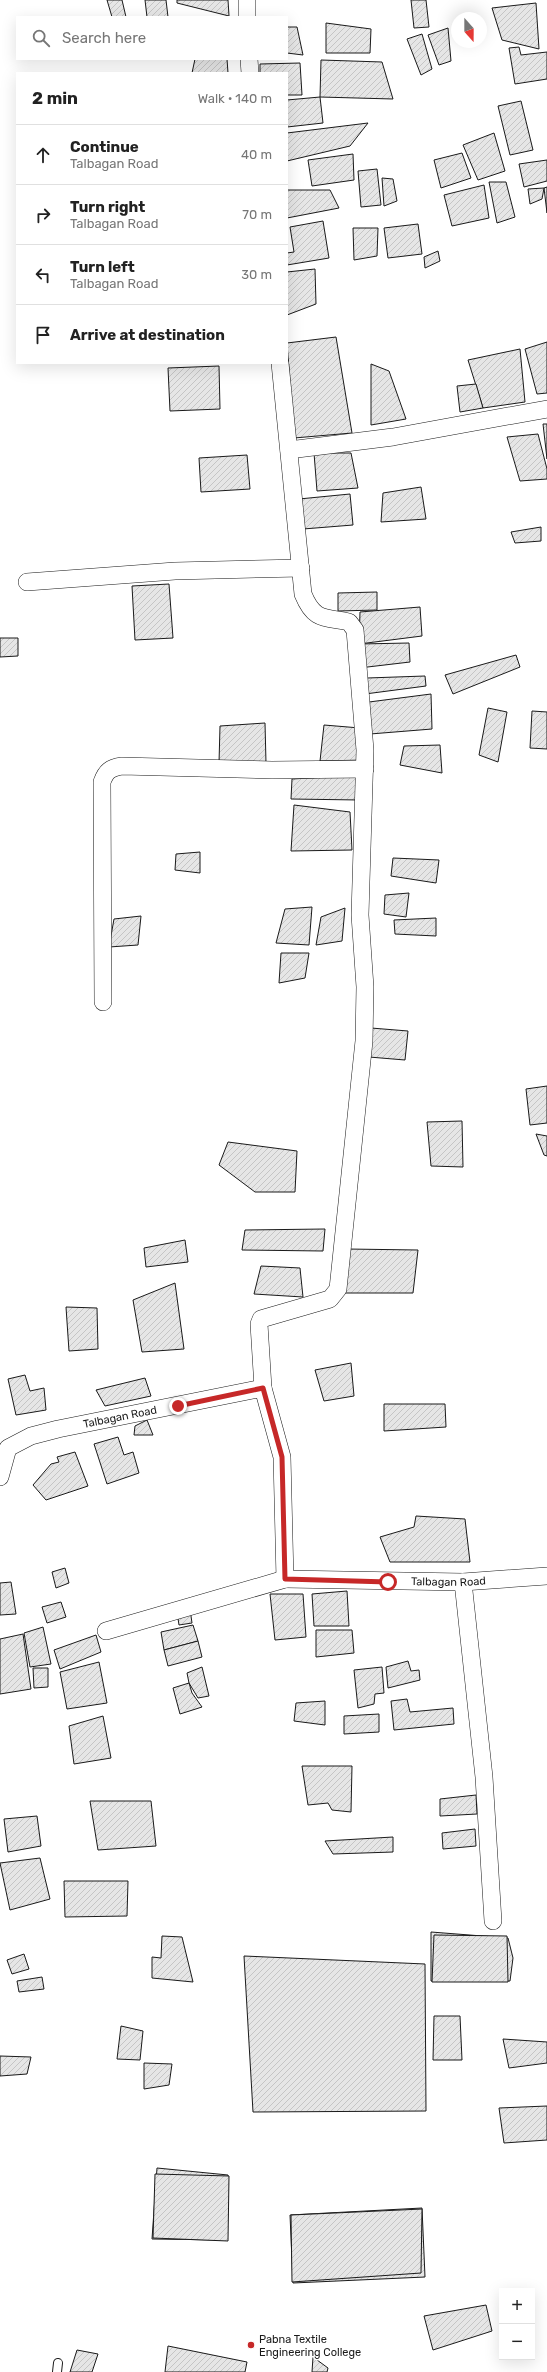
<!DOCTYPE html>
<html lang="en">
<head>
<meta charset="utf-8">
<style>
  body { margin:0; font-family:Rubik,sans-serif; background:#f2f2f2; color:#222 }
  .controls { position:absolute; right:12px; bottom:12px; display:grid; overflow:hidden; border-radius:0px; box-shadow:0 4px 16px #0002 }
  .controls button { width:36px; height:36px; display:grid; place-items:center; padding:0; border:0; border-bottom:1px solid #e0e0e0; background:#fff; color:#222; font:20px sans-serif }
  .compass { position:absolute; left:451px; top:12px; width:36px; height:36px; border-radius:50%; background:#fff; box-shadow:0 4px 16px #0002; rotate:159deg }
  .stop { position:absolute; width:12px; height:12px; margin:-9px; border:3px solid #c62828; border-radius:50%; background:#fff }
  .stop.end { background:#c62828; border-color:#fff; box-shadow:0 1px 4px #0008 }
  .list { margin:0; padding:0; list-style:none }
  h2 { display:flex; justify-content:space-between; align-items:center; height:52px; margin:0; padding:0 16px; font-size:17px }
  h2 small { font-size:13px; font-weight:400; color:#767676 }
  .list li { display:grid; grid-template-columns:26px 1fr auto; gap:12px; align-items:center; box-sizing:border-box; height:60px; padding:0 16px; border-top:1px solid #e0e0e0 }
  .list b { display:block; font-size:15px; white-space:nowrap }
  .list p { margin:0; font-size:13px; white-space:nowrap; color:#767676 }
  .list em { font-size:13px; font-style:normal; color:#767676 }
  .icon { flex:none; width:22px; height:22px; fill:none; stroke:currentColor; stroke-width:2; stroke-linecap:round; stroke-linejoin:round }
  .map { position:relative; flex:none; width:547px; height:2372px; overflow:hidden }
  .search { position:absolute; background:#fff; box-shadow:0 4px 16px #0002; left:16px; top:16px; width:272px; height:44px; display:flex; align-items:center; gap:10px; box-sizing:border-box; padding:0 14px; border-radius:0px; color:#767676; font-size:15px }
  .panel { position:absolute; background:#fff; box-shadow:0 4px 16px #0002; left:16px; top:72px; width:272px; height:292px; border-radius:0px }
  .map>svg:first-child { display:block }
</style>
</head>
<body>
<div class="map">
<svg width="547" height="2372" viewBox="0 0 547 2372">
  <defs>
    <pattern id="building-hatch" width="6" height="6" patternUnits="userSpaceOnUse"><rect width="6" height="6" fill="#e6e6e6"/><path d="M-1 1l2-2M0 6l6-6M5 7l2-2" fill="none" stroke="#c5c5c5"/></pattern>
  </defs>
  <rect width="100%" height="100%" fill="#fff"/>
  <!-- building -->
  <g fill="url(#building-hatch)" stroke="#1a1a1a">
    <polygon points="107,0 122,0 126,17 112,17"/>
    <polygon points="145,0 166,0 168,17 147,17"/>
    <polygon points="177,0 228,0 229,16 177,3"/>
    <polygon points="411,0 426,0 429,27 414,28"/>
    <polygon points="536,3 539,49 502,40 492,8"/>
    <polygon points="326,23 371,29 370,53 326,53"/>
    <polygon points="287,27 297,27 303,55 287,53"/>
    <polygon points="448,28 451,61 439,65 428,35"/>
    <polygon points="422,34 432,69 421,75 407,39"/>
    <polygon points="519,47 521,55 547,52 547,79 515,84 509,48"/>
    <polygon points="195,59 227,59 228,73 192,73"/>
    <polygon points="321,60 382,62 393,99 320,97"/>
    <polygon points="300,63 302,95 287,95 287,73 260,73 260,64"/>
    <polygon points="320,97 323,123 287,127 287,100"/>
    <polygon points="521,101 533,150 510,155 498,106"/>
    <polygon points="368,123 350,146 287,161 287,133"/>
    <polygon points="494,133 505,171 478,180 463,145"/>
    <polygon points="462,153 471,178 441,188 434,160"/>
    <polygon points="353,154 354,180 312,186 308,160"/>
    <polygon points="547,160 547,181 524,187 519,164"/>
    <polygon points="377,169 381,205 361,207 358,171"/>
    <polygon points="382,178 393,179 397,201 384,206"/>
    <polygon points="489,182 506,182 515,217 497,223"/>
    <polygon points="484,185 489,218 452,226 444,195"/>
    <polygon points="547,187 547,213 544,188"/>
    <polygon points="544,188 542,199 530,204 528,189"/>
    <polygon points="287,190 330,190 339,208 287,218"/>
    <polygon points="323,221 329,258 287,265 287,253 294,252 290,227"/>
    <polygon points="418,224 422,254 388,258 384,228"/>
    <polygon points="353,228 378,228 377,256 354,260"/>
    <polygon points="438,251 440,261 425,268 424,257"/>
    <polygon points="315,269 316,304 287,315 287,272"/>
    <polygon points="336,337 352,433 294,438 287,343"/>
    <polygon points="547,342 547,393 537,394 525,349"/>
    <polygon points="520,349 525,402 483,408 468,360"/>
    <polygon points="371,364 389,371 406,419 371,425"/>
    <polygon points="219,366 220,409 170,411 168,368"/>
    <polygon points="476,384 483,408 460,412 457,386"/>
    <polygon points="543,424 547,424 547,459"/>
    <polygon points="538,434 547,469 547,479 520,481 507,437"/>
    <polygon points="314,453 351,453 358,488 317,491"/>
    <polygon points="247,455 250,489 201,492 199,458"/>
    <polygon points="421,487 426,519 381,522 383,493"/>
    <polygon points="350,494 353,525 303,529 299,499"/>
    <polygon points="541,527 541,541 515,543 511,532"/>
    <polygon points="169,584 173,638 135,640 132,586"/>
    <polygon points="377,592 377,610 338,611 338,593"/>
    <polygon points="420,607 422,636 359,644 360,612"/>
    <polygon points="0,638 18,638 18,656 0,657"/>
    <polygon points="409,643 410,662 359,668 359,644"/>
    <polygon points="516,655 520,667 453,694 445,675"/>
    <polygon points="425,676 426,686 365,694 367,678"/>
    <polygon points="431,694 432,729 370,734 369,702"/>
    <polygon points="488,708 507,712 498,762 479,755"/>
    <polygon points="532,711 547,712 547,749 530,748"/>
    <polygon points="265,723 266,763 219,763 220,726"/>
    <polygon points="324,725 360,728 365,760 320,761"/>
    <polygon points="440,745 442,773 400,765 404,746"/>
    <polygon points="361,775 359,800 291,799 292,779"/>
    <polygon points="294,805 350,812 352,850 291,851"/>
    <polygon points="200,852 200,873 175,870 176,854"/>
    <polygon points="393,858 439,860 436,883 391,876"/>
    <polygon points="409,893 406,917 384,914 385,895"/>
    <polygon points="312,907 309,945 276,943 285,909"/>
    <polygon points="345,908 342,941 316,945 321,917"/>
    <polygon points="141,916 138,945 109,947 114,919"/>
    <polygon points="436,918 436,936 395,934 394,920"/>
    <polygon points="281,953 309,953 305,978 279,983"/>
    <polygon points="371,1028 408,1031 405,1060 369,1057"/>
    <polygon points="547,1086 547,1123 530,1125 526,1089"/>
    <polygon points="462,1121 463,1167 431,1166 427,1122"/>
    <polygon points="536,1134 547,1136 547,1156 544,1155"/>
    <polygon points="228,1142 297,1151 295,1192 255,1192 219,1165"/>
    <polygon points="325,1229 323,1251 242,1250 245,1230"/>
    <polygon points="185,1240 188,1262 146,1267 144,1248"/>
    <polygon points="347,1249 418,1250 413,1293 344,1293"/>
    <polygon points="261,1266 300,1268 303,1297 254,1294"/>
    <polygon points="175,1283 184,1349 142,1352 133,1300"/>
    <polygon points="66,1307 97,1308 98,1349 69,1351"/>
    <polygon points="351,1363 354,1396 324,1401 315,1370"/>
    <polygon points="25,1375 30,1391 44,1388 46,1410 16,1415 8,1379"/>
    <polygon points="145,1378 151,1396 105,1406 96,1390"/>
    <polygon points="384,1404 445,1404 446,1427 384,1431"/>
    <polygon points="147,1420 153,1435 134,1435 135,1426"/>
    <polygon points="118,1437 124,1455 133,1452 139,1473 107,1484 94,1444"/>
    <polygon points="75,1452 88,1486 46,1500 33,1485 51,1464 59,1462 57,1457"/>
    <polygon points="416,1516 465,1519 470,1562 390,1562 380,1537 414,1527"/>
    <polygon points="65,1568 69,1583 56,1588 52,1572"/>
    <polygon points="11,1582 16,1614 0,1615 0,1583"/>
    <polygon points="347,1591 349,1626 314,1626 312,1594"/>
    <polygon points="270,1594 303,1594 306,1637 275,1640"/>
    <polygon points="61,1602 66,1617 47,1623 42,1607"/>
    <polygon points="190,1609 192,1623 179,1625 177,1612"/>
    <polygon points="193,1625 198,1641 164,1650 161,1632"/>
    <polygon points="43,1627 51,1664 30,1667 24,1633"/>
    <polygon points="316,1630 352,1630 354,1653 316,1657"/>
    <polygon points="23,1634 31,1689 0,1694 0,1639"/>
    <polygon points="96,1635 101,1652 60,1669 54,1650"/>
    <polygon points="198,1641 202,1657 168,1666 164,1650"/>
    <polygon points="408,1661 411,1671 419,1670 420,1680 388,1688 386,1667"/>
    <polygon points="99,1662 107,1703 67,1709 60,1672"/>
    <polygon points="202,1667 209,1696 198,1698 189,1683 187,1673"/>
    <polygon points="382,1667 384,1693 375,1694 374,1704 358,1708 354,1670"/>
    <polygon points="33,1668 48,1668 48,1687 34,1688"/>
    <polygon points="189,1683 192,1693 202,1707 180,1714 173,1688"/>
    <polygon points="407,1699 410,1712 453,1708 454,1724 394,1730 391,1701"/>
    <polygon points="325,1701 325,1725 294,1721 296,1703"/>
    <polygon points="379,1714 379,1732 344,1734 344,1716"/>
    <polygon points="103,1716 111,1758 74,1764 69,1726"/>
    <polygon points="302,1766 352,1766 351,1812 332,1810 328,1803 308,1805"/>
    <polygon points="476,1795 477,1814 440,1816 440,1799"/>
    <polygon points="90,1801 151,1801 156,1846 98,1850"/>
    <polygon points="37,1816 41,1846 8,1852 4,1819"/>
    <polygon points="475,1829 476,1846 443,1849 442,1833"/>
    <polygon points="393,1837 393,1852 333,1854 325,1841"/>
    <polygon points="40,1858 50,1899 10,1910 0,1863"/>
    <polygon points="64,1881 128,1881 127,1916 65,1917"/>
    <polygon points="431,1932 508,1938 513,1958 510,1981 431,1981"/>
    <polygon points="434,1935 507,1936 508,1982 432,1982"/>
    <polygon points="162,1936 182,1937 193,1982 152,1978 152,1957 161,1958"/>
    <polygon points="24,1954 29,1969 12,1974 7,1960"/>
    <polygon points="244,1956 425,1964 426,2111 253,2112"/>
    <polygon points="42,1977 44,1989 19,1992 17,1981"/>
    <polygon points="434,2016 460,2016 462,2060 433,2060"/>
    <polygon points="121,2026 143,2031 140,2060 117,2059"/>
    <polygon points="503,2039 547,2042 547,2063 509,2068"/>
    <polygon points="0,2056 31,2057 27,2074 0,2076"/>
    <polygon points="144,2063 172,2064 169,2085 144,2089"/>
    <polygon points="547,2106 547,2140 504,2143 499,2108"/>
    <polygon points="157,2168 228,2175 227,2240 152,2239"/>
    <polygon points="155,2174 229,2176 228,2241 153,2238"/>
    <polygon points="422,2208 425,2277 293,2283 290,2215"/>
    <polygon points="422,2209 421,2273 292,2282 291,2215"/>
    <polygon points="486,2305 492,2331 433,2350 424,2316"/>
    <polygon points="168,2346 247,2362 245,2372 165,2372"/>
    <polygon points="77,2350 98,2354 92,2372 70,2372"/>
    <polygon points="313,2357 328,2368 327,2372 312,2372"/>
  </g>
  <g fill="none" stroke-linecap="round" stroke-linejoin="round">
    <defs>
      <polyline id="service" points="57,2372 58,2363"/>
      <g id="minor">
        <polyline points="247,0 247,17"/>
        <polyline points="249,59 250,73"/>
        <polyline points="289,450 393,437 547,409"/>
        <polyline points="27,582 175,571 301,568"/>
        <path d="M103,1002L102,782C106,771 110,768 122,766L272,770L365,769"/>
        <path d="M263,1388L259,1324L261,1319L330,1299L338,1289L364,1041L365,987L360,915L365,750L355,630L349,622C324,617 314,621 303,594L280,363"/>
        <path id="s1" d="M0,1477L8,1448L31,1436L58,1429L263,1388L282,1457L285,1579L463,1582L547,1576"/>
        <polyline points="463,1582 484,1777 493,1921"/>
        <polyline points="106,1631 285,1579"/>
      </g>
    </defs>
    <!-- service casing -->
    <use href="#service" stroke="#1a1a1a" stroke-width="10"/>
    <!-- minor casing -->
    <use href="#minor" stroke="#1a1a1a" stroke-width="18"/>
    <!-- service -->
    <use href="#service" stroke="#fff" stroke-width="8"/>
    <!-- minor -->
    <use href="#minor" stroke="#fff" stroke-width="17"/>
  </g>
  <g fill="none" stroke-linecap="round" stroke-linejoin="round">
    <!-- route -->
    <polyline stroke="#c62828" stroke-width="5" points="178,1406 263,1388 282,1457 285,1579 388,1582"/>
  </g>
  <!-- markers -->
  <circle fill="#c62828" stroke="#fff" stroke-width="1.5" cx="251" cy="2345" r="4"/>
  <g text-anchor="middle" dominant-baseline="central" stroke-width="3" stroke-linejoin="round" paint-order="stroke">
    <!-- street labels -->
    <g font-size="11" fill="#1a1a1a" stroke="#fff">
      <text stroke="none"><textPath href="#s1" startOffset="147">Talbagan Road</textPath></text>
      <text stroke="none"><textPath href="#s1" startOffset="650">Talbagan Road</textPath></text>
    </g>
    <!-- poi labels -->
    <g font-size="11" fill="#1a1a1a" stroke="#fff" text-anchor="start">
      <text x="259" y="2339">Pabna Textile<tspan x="259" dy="13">Engineering College</tspan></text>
    </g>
  </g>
</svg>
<div class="controls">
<button>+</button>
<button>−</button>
</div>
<svg class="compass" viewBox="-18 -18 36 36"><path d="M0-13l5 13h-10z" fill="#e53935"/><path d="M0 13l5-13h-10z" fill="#767676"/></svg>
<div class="stop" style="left:388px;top:1582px"></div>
<div class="stop end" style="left:178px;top:1406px"></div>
<div class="search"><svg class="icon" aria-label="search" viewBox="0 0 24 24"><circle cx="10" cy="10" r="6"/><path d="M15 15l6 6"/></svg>Search here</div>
<section class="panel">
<h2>2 min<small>Walk · 140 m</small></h2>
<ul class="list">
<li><svg class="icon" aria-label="ahead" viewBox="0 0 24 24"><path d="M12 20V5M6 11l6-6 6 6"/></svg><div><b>Continue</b><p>Talbagan Road</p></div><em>40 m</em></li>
<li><svg class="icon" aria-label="right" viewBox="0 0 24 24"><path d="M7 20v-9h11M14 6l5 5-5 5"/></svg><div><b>Turn right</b><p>Talbagan Road</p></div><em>70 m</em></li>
<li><svg class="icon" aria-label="left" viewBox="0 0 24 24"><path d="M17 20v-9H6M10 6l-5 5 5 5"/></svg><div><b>Turn left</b><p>Talbagan Road</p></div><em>30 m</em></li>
<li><svg class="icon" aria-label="arrive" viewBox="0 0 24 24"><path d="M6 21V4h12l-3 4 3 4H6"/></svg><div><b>Arrive at destination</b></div></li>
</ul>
</section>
</div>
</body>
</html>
